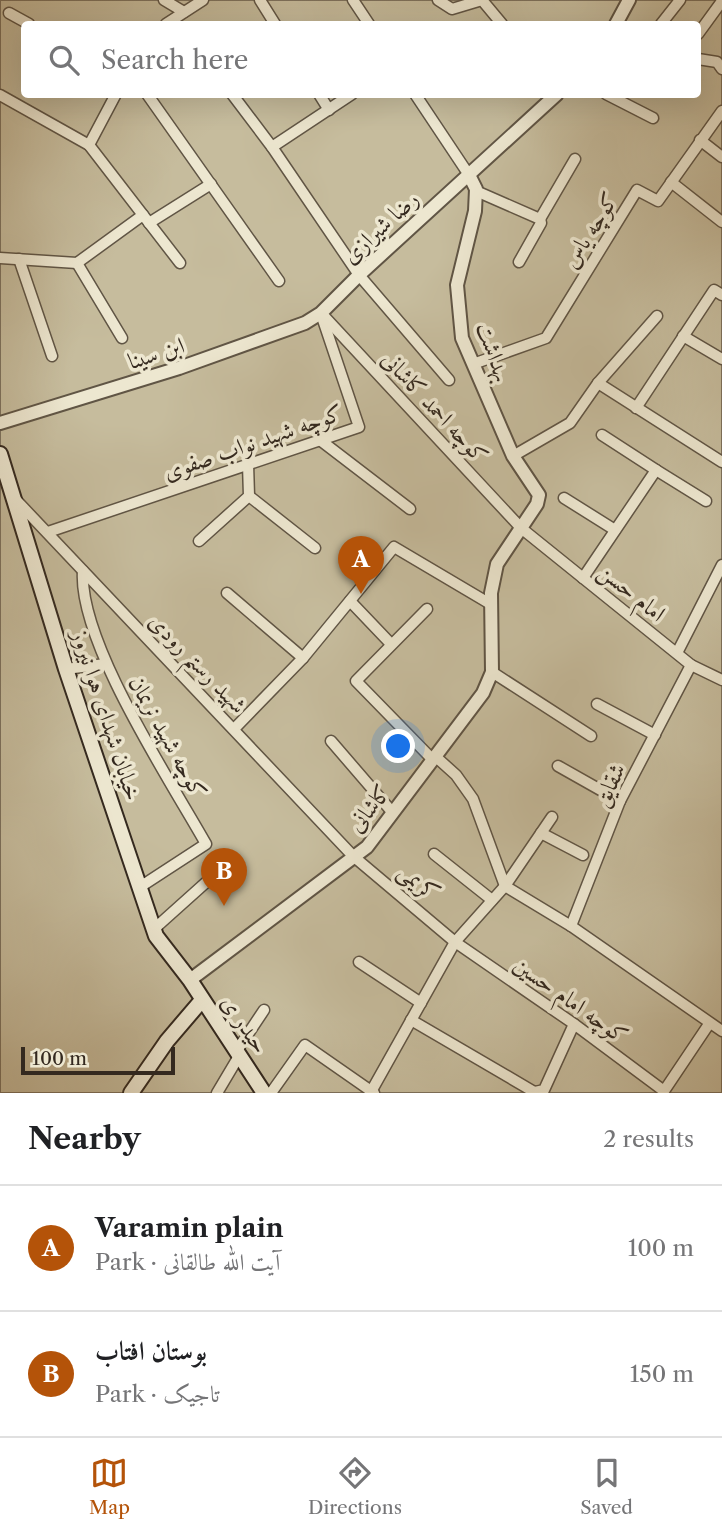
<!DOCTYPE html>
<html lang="en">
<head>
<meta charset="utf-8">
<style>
  body { margin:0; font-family:"Libre Caslon Text",Amiri,serif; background:#f6f6f6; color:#202124 }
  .scale { position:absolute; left:21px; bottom:18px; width:154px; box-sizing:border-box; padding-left:7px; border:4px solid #34291f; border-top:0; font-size:19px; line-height:24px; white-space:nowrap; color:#34291f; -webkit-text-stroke:5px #ede7d0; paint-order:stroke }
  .you { position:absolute; left:399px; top:747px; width:24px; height:24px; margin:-18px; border:5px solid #fff; border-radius:50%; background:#1a73e8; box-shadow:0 0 0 10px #1a73e833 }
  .badge { display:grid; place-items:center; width:46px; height:46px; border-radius:50%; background:#b45309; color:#fff; font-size:23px; font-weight:700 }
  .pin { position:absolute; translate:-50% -58px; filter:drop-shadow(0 2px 4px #0008) }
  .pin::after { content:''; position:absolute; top:37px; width:24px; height:21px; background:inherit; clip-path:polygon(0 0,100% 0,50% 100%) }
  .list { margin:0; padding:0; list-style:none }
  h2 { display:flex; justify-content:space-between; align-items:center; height:91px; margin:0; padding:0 28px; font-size:30px }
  h2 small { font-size:23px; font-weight:400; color:#757577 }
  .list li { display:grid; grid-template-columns:46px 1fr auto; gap:21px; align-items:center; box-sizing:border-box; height:126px; padding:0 28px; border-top:2px solid #e0e0e0 }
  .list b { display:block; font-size:26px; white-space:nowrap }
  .list p { margin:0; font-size:23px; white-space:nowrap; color:#757577 }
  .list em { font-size:23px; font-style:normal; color:#757577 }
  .icon { flex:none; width:38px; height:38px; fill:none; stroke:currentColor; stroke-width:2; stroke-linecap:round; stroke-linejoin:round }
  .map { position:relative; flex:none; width:722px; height:1093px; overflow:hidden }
  .search { position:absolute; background:#fff; box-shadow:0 7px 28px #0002; left:21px; right:21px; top:21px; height:77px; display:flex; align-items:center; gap:18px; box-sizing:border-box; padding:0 24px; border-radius:7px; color:#757577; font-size:26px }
  .sheet { height:343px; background:#fff }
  nav { display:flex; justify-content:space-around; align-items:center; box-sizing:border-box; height:98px; border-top:2px solid #e0e0e0; background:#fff; font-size:19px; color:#757577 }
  nav a { display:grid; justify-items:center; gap:4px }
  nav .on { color:#b45309 }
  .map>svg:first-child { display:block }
</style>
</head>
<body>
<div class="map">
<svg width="722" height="1093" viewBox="0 0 722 1093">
  <rect width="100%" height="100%" fill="#e4dab7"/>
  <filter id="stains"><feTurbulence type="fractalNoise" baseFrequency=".00286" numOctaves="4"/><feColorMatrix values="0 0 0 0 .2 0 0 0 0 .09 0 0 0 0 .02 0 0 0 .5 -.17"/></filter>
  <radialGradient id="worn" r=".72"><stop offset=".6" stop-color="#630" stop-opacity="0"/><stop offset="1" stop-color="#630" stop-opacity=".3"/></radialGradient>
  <!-- green -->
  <path fill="#c6bc9d" stroke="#7d725e" stroke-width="2" fill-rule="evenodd" d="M0,0H722V1093H0ZM24,24H698V94H24Z"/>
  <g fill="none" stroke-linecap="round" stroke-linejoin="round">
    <defs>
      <g id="minor">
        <polyline points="164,0 184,12"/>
        <polyline points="260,0 275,24"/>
        <polyline points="353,0 369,24"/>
        <polyline points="438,0 452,9 482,0 502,24"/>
        <polyline points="9,13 29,24"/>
        <polyline points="166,24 203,0"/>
        <polyline points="661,24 680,0"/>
        <polyline points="698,34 722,1"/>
        <polyline points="698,59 717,62 722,69"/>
        <polyline points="147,94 279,281"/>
        <polyline points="232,94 272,147 359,275 449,380"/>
        <polyline points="319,94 329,110"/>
        <polyline points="415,94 469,175"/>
        <polyline points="606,94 653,118"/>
        <polyline points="0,95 89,145 180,263"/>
        <polyline points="700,140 722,157"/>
        <polyline points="89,145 116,94"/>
        <polyline points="272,147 352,94"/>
        <polyline points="671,182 722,222"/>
        <polyline points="476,191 540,219 575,159"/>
        <polyline points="149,223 211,184"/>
        <polyline points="0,258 77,263 143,215"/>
        <polyline points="19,259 52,356"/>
        <polyline points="519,262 541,223 540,219"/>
        <polyline points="77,263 122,338"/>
        <polyline points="321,313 521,528 691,665 722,680"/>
        <polyline points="683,336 722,359"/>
        <polyline points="473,364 546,338 637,190 658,201 722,111"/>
        <polyline points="598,383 722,462"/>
        <polyline points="636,408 714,290 722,295"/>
        <polyline points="320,440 410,509"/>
        <polyline points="513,456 570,423 598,383 657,316"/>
        <polyline points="656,470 706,501"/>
        <polyline points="249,496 315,548"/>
        <polyline points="564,498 615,530"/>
        <polyline points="17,501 353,856 455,942 574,1024 664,1091 709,1024"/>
        <polyline points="48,532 359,427 322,317"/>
        <polyline points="199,541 249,496 248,464"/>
        <path d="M83,571C78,641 170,780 206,844L140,887"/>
        <polyline points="583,578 656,470 602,435"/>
        <polyline points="227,593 303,658"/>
        <polyline points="350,601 391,644"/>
        <polyline points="427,609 356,681 433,760"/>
        <polyline points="677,653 722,565"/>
        <polyline points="66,669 105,664"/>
        <polyline points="492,672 591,736"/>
        <polyline points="597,704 655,735"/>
        <polyline points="234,729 303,658 394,547 492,605"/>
        <polyline points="331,741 393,813"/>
        <polyline points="436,757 456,775 473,799 505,886 571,926 722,1031"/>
        <polyline points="558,766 620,801"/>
        <polyline points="541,833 583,855"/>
        <polyline points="434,854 492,900"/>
        <polyline points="571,926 620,801 691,665"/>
        <polyline points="154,929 212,877"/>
        <polyline points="359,962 421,1003"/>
        <polyline points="411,1020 536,1093"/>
        <polyline points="236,1052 264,1010"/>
        <polyline points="372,1090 455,942 505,886 552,817"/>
        <polyline points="535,1092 544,1090 574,1024"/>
        <polyline points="217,1093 239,1056"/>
        <polyline points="271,1093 305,1045 374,1093"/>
      </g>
      <g id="tertiary">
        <polyline points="616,24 629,0"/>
        <polyline points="0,423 179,368 305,323 321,313 359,275 557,94"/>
        <polyline points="190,980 367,847 483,693 492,672 491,593 497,564 537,504 539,495 513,456 462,338 457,285 475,211 476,189 469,175"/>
      </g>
      <g id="secondary">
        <polyline points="0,454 66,669 156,936 190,980 264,1093"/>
        <polyline points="131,1093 167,1041 202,1000"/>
      </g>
    </defs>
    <!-- minor casing -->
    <use href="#minor" stroke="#605545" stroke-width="13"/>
    <!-- tertiary casing -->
    <use href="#tertiary" stroke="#605545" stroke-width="16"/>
    <!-- secondary casing -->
    <use href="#secondary" stroke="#34291f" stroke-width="18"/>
    <!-- minor -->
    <use href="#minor" stroke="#ede7d0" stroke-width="10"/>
    <!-- tertiary -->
    <use href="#tertiary" stroke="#ede7d0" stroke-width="12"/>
    <!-- secondary -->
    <use href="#secondary" stroke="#ede7d0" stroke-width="14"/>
  </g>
  <g text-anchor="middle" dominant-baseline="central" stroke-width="7" stroke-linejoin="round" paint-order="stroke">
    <!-- street labels -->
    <g font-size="23" fill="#34291f" stroke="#ede7d0">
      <text transform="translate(380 227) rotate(-43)">رضا شیرازی</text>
      <text transform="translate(590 230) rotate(-58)">کوچه یاس</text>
      <text transform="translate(494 352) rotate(71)">بهداشت</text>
      <text transform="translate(156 353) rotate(-18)">ابن سینا</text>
      <text transform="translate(435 407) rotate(47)">کوچه احمد کاشانی</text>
      <text transform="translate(253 442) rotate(-19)">کوچه شهید نواب صفوی</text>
      <text transform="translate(632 592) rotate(39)">امام حسن</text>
      <text transform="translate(198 663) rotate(46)">شهید رستم رودی</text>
      <text transform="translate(107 715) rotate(72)">خیابان شهدای هوا نیروز</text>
      <text transform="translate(168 737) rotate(61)">کوچه شهید نریمان</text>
      <text transform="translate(609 785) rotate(-65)">شقایق</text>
      <text transform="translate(369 808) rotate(-51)">کاشانی</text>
      <text transform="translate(419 882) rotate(41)">کریمی</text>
      <text transform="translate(571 1000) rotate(35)">کوچه امام حسین</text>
      <text transform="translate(245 1024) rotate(56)">حیدر ی</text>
    </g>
  </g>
  <rect width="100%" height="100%" filter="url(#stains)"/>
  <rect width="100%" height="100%" fill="url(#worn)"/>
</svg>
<div class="scale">100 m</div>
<div class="you"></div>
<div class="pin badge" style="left:361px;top:594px">A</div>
<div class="pin badge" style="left:224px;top:906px">B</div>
<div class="search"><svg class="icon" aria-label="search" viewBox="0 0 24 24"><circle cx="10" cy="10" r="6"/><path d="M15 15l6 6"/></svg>Search here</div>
</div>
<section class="sheet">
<h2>Nearby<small>2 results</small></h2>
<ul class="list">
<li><span class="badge">A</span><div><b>Varamin plain</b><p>Park · آیت الله طالقانی</p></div><em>100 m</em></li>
<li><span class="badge">B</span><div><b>بوستان افتاب</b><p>Park · تاجیک</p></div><em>150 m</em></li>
</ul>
</section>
<nav>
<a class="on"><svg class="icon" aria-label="map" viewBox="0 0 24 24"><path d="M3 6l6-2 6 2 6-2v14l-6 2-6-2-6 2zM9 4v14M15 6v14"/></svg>Map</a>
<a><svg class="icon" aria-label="directions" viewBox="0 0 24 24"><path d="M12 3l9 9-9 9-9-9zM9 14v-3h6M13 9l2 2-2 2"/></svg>Directions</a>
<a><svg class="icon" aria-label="saved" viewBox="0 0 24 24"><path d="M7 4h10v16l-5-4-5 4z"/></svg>Saved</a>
</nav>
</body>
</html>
